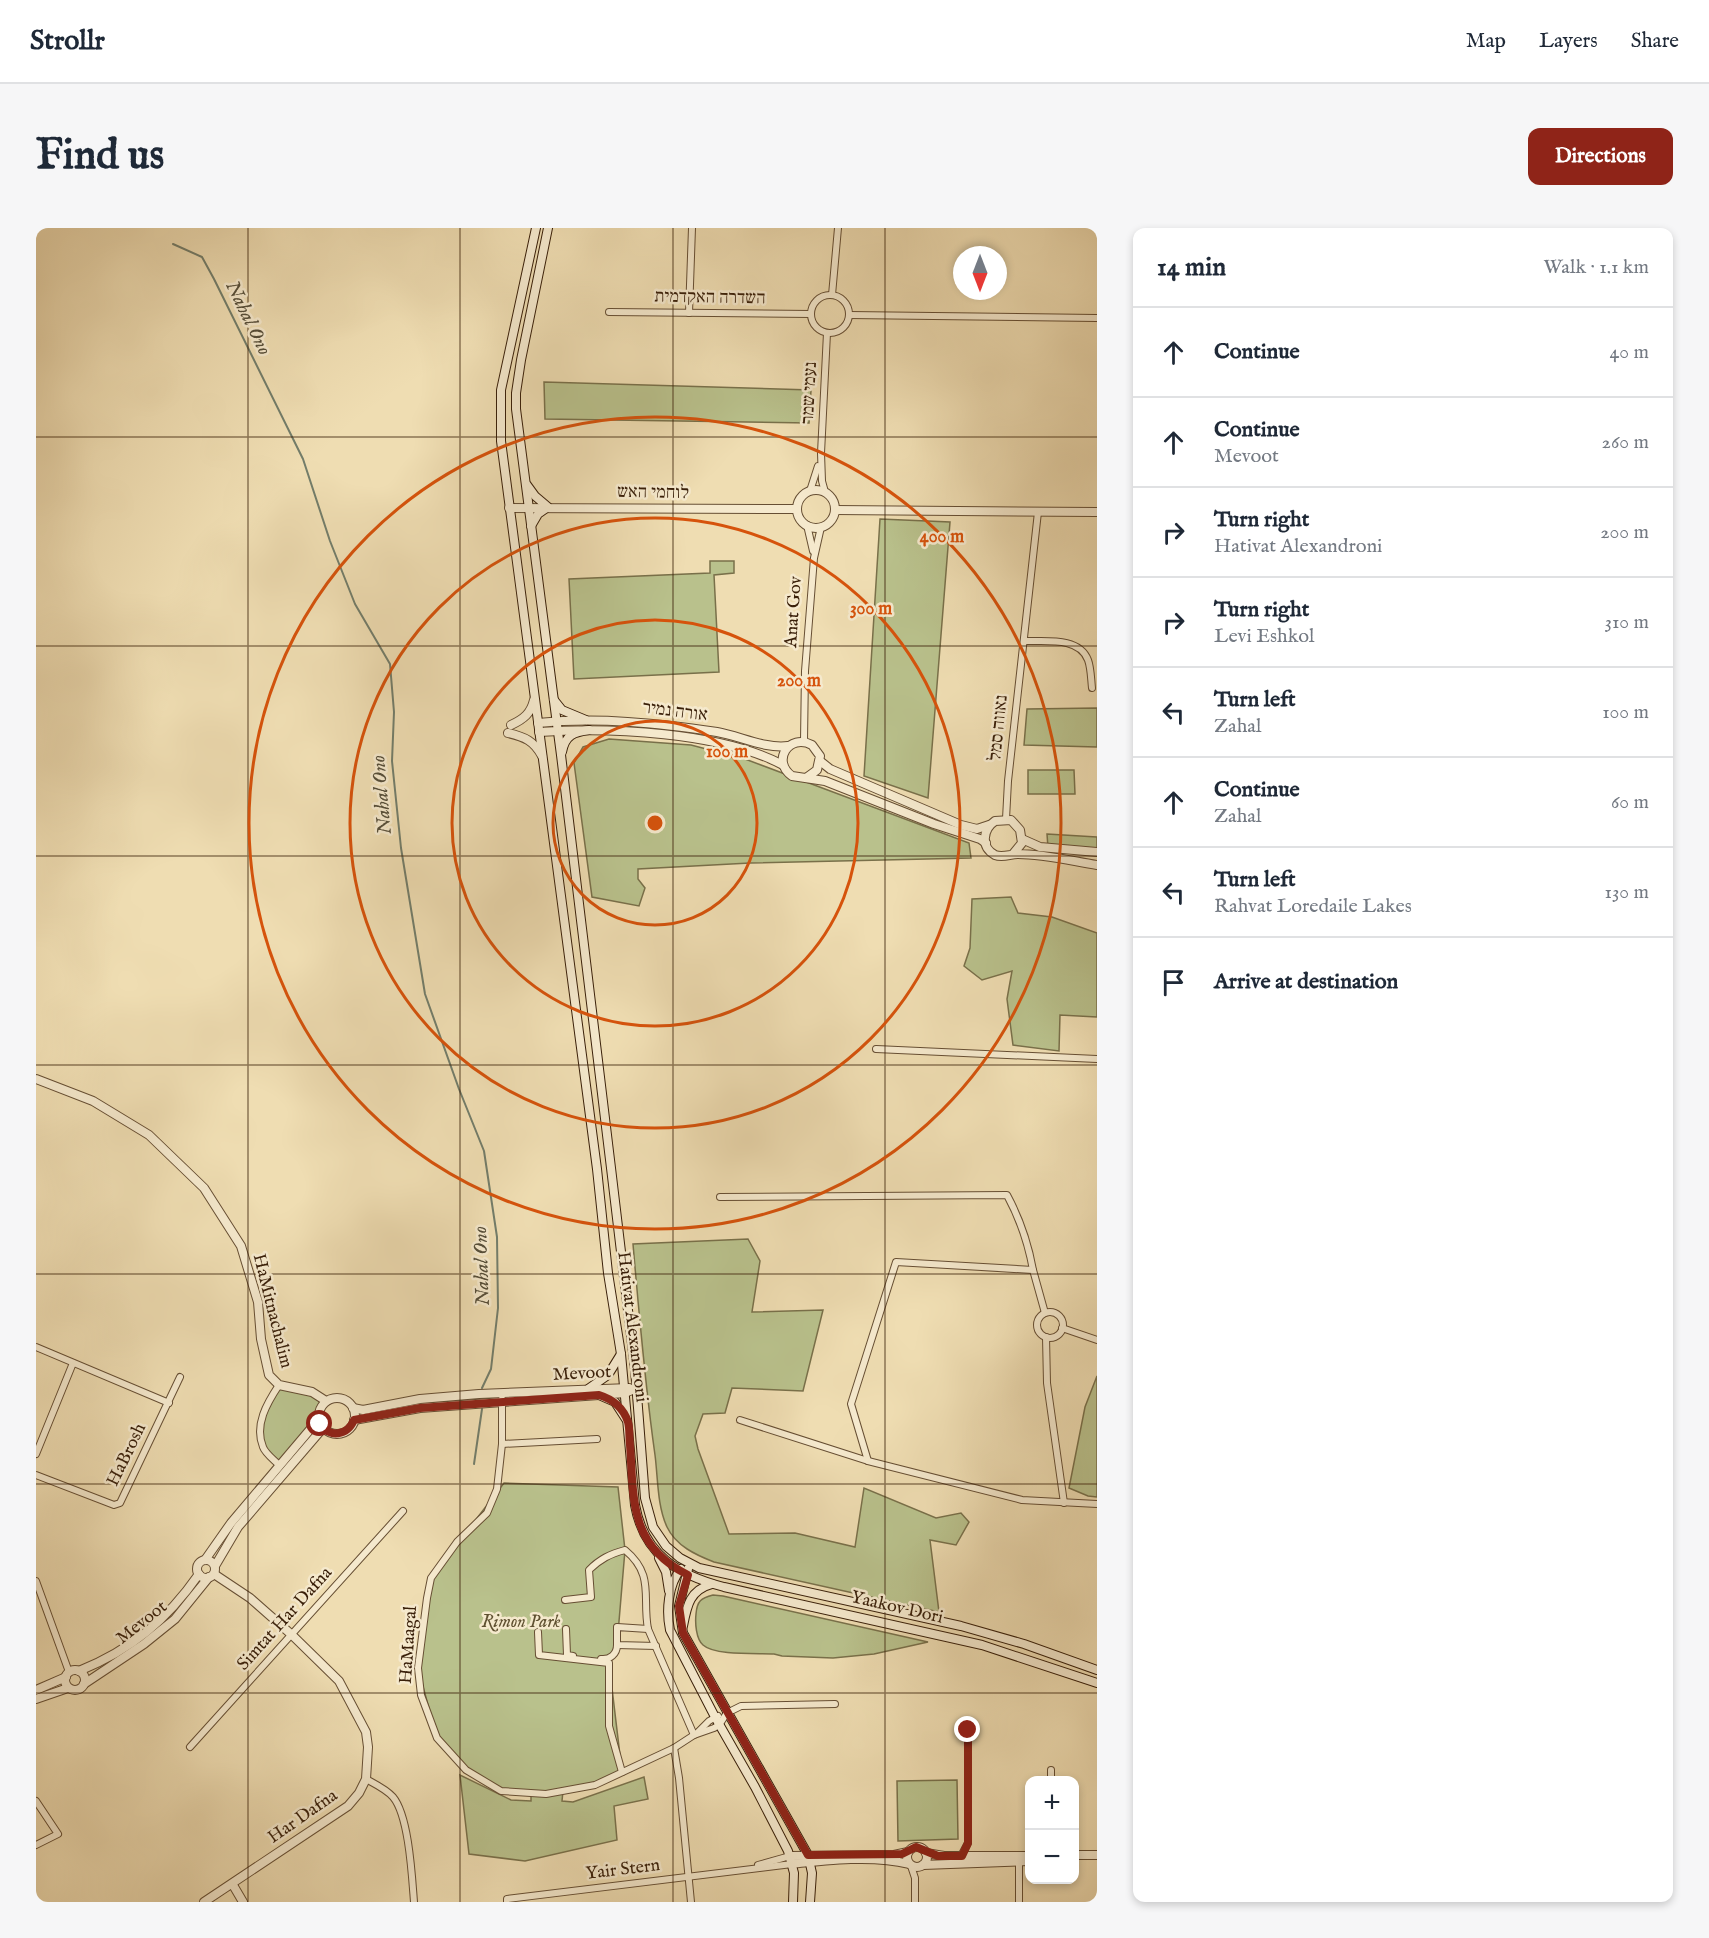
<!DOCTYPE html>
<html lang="en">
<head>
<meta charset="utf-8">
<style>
  body { margin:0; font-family:"IM FELL English","Frank Ruhl Libre",serif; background:#f6f6f7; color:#1f2937 }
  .controls { position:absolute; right:18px; bottom:18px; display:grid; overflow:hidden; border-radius:12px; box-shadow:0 3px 9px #0003 }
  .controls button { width:54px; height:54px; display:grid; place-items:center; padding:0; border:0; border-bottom:2px solid #e0e1e3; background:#fff; color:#1f2937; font:30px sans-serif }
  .compass { position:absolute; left:917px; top:18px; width:54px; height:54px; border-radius:50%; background:#fff; box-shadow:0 3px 9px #0003; rotate:180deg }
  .stop { position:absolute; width:18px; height:18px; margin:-14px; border:4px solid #8f2418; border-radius:50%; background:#fff }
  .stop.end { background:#8f2418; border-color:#fff; box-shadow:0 2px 6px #0008 }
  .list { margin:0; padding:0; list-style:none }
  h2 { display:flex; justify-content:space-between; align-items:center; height:78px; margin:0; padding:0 24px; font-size:26px }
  h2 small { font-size:20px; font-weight:400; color:#747a83 }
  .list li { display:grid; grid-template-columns:39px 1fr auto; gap:18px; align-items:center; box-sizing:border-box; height:90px; padding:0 24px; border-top:2px solid #e0e1e3 }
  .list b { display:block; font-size:22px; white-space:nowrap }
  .list p { margin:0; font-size:20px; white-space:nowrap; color:#747a83 }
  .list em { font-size:20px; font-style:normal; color:#747a83 }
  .icon { flex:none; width:33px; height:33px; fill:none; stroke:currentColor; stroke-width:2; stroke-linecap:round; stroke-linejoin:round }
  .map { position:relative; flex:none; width:1061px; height:1674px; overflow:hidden; border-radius:12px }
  header { display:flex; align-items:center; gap:36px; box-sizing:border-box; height:84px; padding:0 30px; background:#fff; border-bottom:2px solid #e0e1e3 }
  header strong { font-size:28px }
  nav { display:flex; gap:33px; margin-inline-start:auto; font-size:21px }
  .intro { display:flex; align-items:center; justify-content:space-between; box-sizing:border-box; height:144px; padding:0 36px }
  h1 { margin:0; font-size:42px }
  .button { padding:15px 27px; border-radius:12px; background:#8f2418; color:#fff; font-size:21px; font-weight:700 }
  main { display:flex; gap:36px; padding:0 36px }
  aside { flex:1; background:#fff; border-radius:12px; box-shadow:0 3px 9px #0003 }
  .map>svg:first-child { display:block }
</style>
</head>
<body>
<header>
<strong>Strollr</strong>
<nav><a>Map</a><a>Layers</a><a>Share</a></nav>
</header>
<div class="intro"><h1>Find us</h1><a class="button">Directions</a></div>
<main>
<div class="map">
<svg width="1061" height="1674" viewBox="0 0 1061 1674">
  <rect width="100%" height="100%" fill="#efddb2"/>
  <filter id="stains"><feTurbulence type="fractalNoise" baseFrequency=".00333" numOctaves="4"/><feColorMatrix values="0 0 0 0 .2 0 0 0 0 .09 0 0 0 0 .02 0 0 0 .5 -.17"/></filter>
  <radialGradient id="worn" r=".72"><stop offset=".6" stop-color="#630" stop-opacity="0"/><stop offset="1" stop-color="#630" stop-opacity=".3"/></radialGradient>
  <!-- green -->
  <g fill="#b9c18c" stroke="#79704a" stroke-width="1.5">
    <polygon points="508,154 775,162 773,195 509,191"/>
    <polygon points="844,291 914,294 892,570 828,548"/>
    <polygon points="674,333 698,333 698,345 678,347 683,444 538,451 533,351 674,345"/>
    <polygon points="1061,480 1061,519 988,517 991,481"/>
    <polygon points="573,511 655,517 709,531 933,615 935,630 714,635 602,641 602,651 609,660 603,678 556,669 538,535 547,519"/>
    <polygon points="992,542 1038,542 1039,566 992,566"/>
    <polygon points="1011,606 1061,609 1061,624 1012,620"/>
    <polygon points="975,669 982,685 1016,689 1061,705 1061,789 1024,787 1023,823 977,817 971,771 976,743 946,752 928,738 934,720 936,671"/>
    <path d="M712,1011L724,1033L716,1084L787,1082L767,1163L696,1160L689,1185L667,1186L659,1208L662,1221L693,1306L759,1305L819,1319L828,1260L900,1290L925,1285L933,1294L920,1317L894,1312L903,1384L678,1334C660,1327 640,1318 631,1299C621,1277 622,1250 619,1227C609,1157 603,1086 597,1016Z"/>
    <polygon points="1061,1148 1061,1269 1052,1268 1033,1260 1049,1179"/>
    <polygon points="243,1157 290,1173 284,1179 283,1191 242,1236 227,1221 223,1202"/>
    <polygon points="468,1255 582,1259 589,1322 581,1417 573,1435 586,1544 559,1557 527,1563 526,1573 537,1574 608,1549 612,1571 578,1578 581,1612 489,1633 433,1626 424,1547 475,1572 495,1573 495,1565 465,1563 430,1542 401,1510 382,1440 395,1350"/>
    <path d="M677,1367L687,1368L892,1414L838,1426L797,1430L746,1428L738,1426C722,1425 679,1428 667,1417C660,1411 659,1395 660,1386C661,1373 665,1370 677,1367Z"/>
    <polygon points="921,1552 922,1611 862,1613 861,1553"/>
  </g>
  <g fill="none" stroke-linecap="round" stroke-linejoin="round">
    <!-- stream -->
    <g stroke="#737d6a" stroke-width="2">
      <polyline points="137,16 166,29 178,51 267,231 294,313 319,376 354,436 358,484 356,533 365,620 389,766 423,861 448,923 461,1009 462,1080 455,1141 446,1160"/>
      <polyline points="438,1236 446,1181"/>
    </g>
    <defs>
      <g id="minor">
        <circle cx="794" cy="86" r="19"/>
        <polyline points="796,67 802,0"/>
        <polyline points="573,84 775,86"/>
        <polyline points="653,85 656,0"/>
        <polyline points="813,87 1061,90"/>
        <polyline points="774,263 782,238"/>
        <polyline points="789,264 786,253 785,225 791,105"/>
        <polyline points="771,297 777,323"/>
        <path d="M988,413C1008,414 1043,408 1052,432C1055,440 1055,451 1056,460"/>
        <polyline points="768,513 769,443 778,330 785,299"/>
        <polyline points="970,591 972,553 1002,284"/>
        <polyline points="840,821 1061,831"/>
        <path d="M684,969L971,967C984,991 992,1014 997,1042"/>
        <circle cx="1014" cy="1097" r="13"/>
        <polyline points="1026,1100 1061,1112"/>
        <polyline points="1010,1109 1011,1155 1028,1275"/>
        <polyline points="0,1119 133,1175"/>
        <polyline points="466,1171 466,1216 461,1261 451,1285 421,1314 395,1350 391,1370 382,1440 385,1467 401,1510 430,1542 465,1563 510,1566 559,1557 638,1520 658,1507 678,1500 683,1497 691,1485 705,1478 799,1476"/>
        <polyline points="704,1192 832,1233 986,1272 1061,1276"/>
        <polyline points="466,1216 561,1211"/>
        <polyline points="0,1226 37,1135"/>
        <polyline points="832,1233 815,1176 860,1034 997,1042 1009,1085"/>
        <path d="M242,1236C237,1231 229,1225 227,1219C218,1197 231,1175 243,1157"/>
        <polyline points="0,1247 78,1277 84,1275 144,1149"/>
        <polyline points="0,1353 33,1444"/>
        <path d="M529,1372L555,1369L553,1342C564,1331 574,1326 589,1322C619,1347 606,1369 612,1401L658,1507"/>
        <polyline points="530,1401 531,1427 537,1428"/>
        <polyline points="612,1401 581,1399 581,1417 620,1418"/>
        <polyline points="502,1404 503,1427 573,1435 573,1498 586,1544"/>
        <path d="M565,1431C574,1432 581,1426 581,1417"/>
        <polyline points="660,1506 673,1493 682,1488"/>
        <polyline points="154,1519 367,1283"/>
        <polyline points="638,1520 643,1550 655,1674"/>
        <polyline points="1015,1542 1015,1552"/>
        <path d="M330,1551C339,1556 350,1561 357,1569C373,1588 376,1649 378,1674"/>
        <polyline points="0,1573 22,1606 0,1617"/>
        <polyline points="925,1628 932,1615 932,1502"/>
        <polyline points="983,1633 983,1674"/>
        <polyline points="722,1637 754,1628"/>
        <polyline points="875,1638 879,1650 879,1674"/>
        <polyline points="471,1674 471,1671 756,1636"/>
      </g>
      <g id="tertiary">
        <circle cx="780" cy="281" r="19"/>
        <polyline points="473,280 761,281"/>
        <polyline points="799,282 1061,284"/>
        <path d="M502,495C562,489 621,495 681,504C704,508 729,521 752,518"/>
        <path d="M475,497C488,491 495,485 498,472"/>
        <path d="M503,504C573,499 685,504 747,537"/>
        <path d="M472,505C489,509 498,513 506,528"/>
        <polyline points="784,533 794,541 925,597 941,601 953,597"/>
        <path d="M770,550L781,542L784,528L776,517C753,505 735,533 756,548L789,553L898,596L944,611L950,615"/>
        <polyline points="986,611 1004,619 1061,624"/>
        <path d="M977,626L986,615L984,602L975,592L959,593C947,601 944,619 959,627C967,630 974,626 982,626C1007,626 1036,633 1061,637"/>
        <polyline points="0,851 57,873 113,907 168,960 205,1018 222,1074 225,1111 233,1147 243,1157 276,1164 290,1173"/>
        <circle cx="301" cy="1188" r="18"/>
        <polyline points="317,1180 327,1182 384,1171 443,1166 593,1160"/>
        <polyline points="318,1192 384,1180 563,1167 589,1165 601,1160"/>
        <polyline points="169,1332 195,1295 283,1191"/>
        <circle cx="170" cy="1341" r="9"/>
        <polyline points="179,1338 202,1299 287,1200"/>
        <circle cx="39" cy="1452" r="10"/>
        <path d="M43,1443C95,1422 131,1392 163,1346"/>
        <polyline points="48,1456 108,1416 139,1391 173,1349"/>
        <polyline points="0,1462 30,1449"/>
        <polyline points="0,1471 32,1460"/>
        <circle cx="881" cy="1629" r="10"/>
        <polyline points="890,1625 908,1628 993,1628"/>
        <polyline points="1038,1627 1061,1627"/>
        <polyline points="754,1628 858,1627 872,1624"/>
        <path d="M756,1636C792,1632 838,1627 873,1636"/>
        <polyline points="887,1637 993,1633"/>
        <polyline points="197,1657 207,1674"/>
        <polyline points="168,1674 312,1578 323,1565 330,1551 332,1519 330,1504 303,1453 256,1407 214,1370 178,1346"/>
      </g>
      <g id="secondary">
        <path d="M500,0L465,162V213L561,941L572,1045L585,1126L599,1277C608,1327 642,1347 688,1359L946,1417L1061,1455"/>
        <polyline points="512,0 485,132 480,165 480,181 525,527 575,940 599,1141 609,1270 617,1299 630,1318 644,1330 663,1340 925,1398 988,1416 1061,1442"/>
        <polyline points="491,257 499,268 512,279 502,286 495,298"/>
        <polyline points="518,472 526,482 550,492"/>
        <path d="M526,524C529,507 538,504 553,502"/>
        <polyline points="552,1161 572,1147 585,1126"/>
        <polyline points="563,1167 579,1174 590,1191"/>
        <polyline points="623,1330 630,1344 633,1363"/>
        <path d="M645,1341C632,1356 630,1383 634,1402L679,1489L719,1559L752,1623L758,1645L757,1674"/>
        <polyline points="652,1341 643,1378 647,1405 772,1627 776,1645 774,1674"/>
        <path d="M647,1398C651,1377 654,1362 676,1356"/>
      </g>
    </defs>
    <!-- minor casing -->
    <use href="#minor" stroke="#664e33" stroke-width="8"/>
    <!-- tertiary casing -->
    <use href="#tertiary" stroke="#664e33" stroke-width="10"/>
    <!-- secondary casing -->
    <use href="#secondary" stroke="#391f09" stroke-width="10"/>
    <!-- minor -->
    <use href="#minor" stroke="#f5e9cd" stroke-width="6"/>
    <!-- tertiary -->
    <use href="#tertiary" stroke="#f5e9cd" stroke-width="8"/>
    <!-- secondary -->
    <use href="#secondary" stroke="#f5e9cd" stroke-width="8"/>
  </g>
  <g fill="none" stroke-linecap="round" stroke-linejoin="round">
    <!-- route -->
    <path stroke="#8f2418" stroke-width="8" d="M284,1196C294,1210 311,1208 318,1192L384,1180L563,1167C576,1171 587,1179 592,1194C594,1201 593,1209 594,1217C596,1240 595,1267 602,1290C609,1316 628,1335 652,1347L643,1378L647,1405L772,1627L866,1626L880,1619L902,1628H926L932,1615V1502"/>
  </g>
  <!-- grid -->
  <path fill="none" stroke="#391f09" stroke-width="1.5" stroke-opacity="0.55" d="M212,0V1674M424,0V1674M637,0V1674M849,0V1674M0,209H1061M0,418H1061M0,628H1061M0,837H1061M0,1046H1061M0,1256H1061M0,1465H1061"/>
  <!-- distance rings -->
  <g fill="none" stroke="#d6530c" stroke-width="3">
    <circle cx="619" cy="595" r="102"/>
    <circle cx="619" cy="595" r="203"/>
    <circle cx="619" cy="595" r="305"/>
    <circle cx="619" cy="595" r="406"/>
  </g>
  <g text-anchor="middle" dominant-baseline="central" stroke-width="5" stroke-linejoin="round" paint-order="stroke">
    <!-- street labels -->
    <g font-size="18" fill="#391f09" stroke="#f5e9cd">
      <text transform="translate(674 70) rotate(1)">השדרה האקדמית</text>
      <text transform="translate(774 165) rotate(-87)">נעמי שמר</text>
      <text transform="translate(617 265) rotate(1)">לוחמי האש</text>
      <text transform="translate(758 384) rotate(-86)">Anat Gov</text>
      <text transform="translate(639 484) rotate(7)">אורה נמיר</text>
      <text transform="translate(963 500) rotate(-84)">נאווה סמל</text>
      <text transform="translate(236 1083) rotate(76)">HaMitnachalim</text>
      <text transform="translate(596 1099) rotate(83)">Hativat Alexandroni</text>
      <text transform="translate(546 1146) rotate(-3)">Mevoot</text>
      <text transform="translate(91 1227) rotate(-64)">HaBrosh</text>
      <text transform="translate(861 1380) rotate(13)">Yaakov Dori</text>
      <text transform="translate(249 1391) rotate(-48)">Simtat Har Dafna</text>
      <text transform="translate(106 1395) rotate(-38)">Mevoot</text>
      <text transform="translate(373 1417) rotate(-86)">HaMaagal</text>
      <text transform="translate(267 1589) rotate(-35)">Har Dafna</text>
      <text transform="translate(587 1642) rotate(-7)">Yair Stern</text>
    </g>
    <!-- park labels -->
    <g font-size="18" font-style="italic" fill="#5f5030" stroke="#f5e9cd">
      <text x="485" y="1394">Rimon Park</text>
    </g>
    <!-- water labels -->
    <g font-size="20" font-style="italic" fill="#564e39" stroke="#f5e9cd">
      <text transform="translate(212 90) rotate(64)">Nahal Ono</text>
      <text transform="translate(346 567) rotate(-95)">Nahal Ono</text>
      <text transform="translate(446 1038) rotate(-92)">Nahal Ono</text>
    </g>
  </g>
  <circle cx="619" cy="595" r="9" fill="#d6530c" stroke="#f5e9cd" stroke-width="3"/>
  <g font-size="18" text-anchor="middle" font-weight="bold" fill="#d6530c" stroke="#f5e9cd" stroke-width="5" stroke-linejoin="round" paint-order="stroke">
    <text x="906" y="314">400 m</text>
    <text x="835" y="386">300 m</text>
    <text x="763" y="458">200 m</text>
    <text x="691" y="529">100 m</text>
  </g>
  <rect width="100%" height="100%" filter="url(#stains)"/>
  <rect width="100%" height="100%" fill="url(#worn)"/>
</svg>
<div class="controls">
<button>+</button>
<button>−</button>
</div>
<svg class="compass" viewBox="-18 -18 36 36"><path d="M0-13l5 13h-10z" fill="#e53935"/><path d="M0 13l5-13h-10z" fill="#747a83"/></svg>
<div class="stop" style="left:284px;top:1196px"></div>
<div class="stop end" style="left:932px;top:1502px"></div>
</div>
<aside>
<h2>14 min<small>Walk · 1.1 km</small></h2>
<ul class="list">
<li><svg class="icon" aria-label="ahead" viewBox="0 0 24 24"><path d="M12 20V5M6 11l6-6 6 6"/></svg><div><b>Continue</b></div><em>40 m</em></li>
<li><svg class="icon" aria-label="ahead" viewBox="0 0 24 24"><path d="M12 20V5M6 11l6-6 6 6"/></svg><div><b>Continue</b><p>Mevoot</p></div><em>260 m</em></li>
<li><svg class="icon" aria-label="right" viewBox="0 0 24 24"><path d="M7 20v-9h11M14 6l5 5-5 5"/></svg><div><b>Turn right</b><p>Hativat Alexandroni</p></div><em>200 m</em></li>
<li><svg class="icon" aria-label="right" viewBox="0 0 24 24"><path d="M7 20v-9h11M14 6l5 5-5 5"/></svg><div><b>Turn right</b><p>Levi Eshkol</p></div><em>310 m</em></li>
<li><svg class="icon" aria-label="left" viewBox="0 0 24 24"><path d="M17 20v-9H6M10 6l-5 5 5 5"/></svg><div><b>Turn left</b><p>Zahal</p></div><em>100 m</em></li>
<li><svg class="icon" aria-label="ahead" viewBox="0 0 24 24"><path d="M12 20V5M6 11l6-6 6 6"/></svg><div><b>Continue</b><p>Zahal</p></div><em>60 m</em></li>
<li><svg class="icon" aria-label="left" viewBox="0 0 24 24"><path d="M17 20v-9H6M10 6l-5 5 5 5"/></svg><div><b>Turn left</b><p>Rahvat Loredaile Lakes</p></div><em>130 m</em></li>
<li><svg class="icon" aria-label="arrive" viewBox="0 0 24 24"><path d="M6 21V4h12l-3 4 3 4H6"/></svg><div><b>Arrive at destination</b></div></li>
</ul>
</aside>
</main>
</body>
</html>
